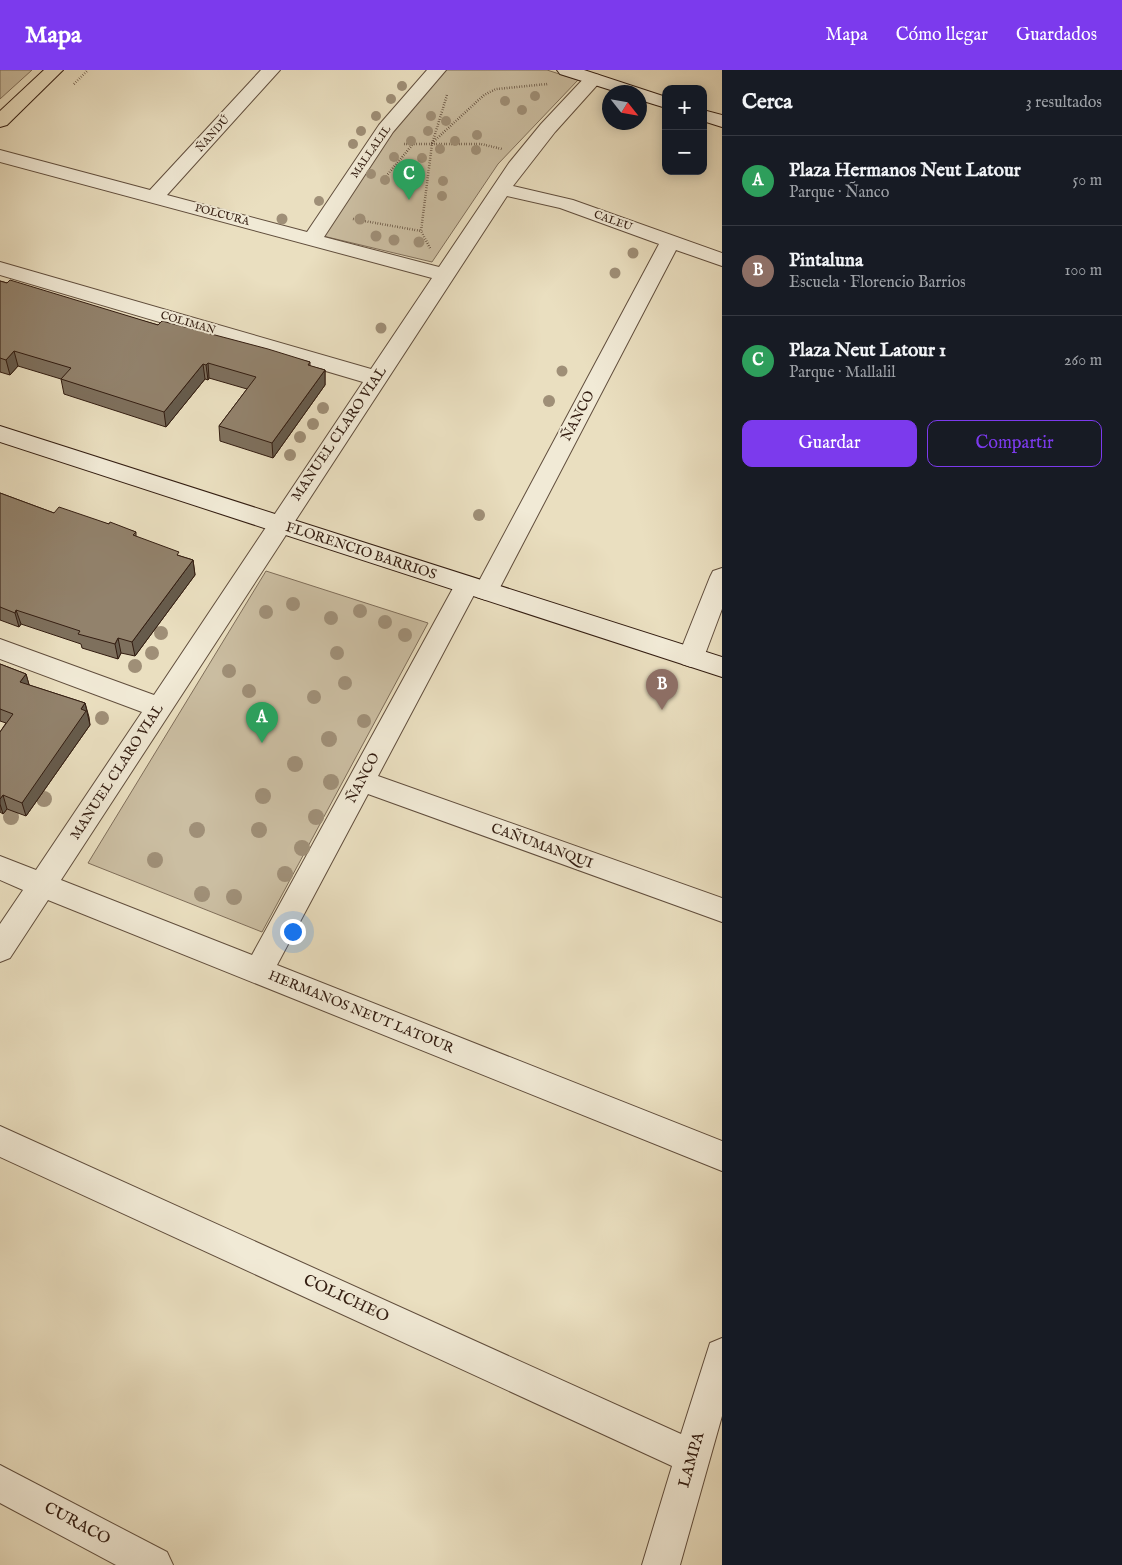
<!DOCTYPE html>
<html lang="es">
<head>
<meta charset="utf-8">
<style>
  body { margin:0; font-family:"IM FELL English",serif; background:#242831; color:#f1f3f6 }
  .controls { position:absolute; right:15px; top:15px; display:grid; overflow:hidden; border-radius:10px; box-shadow:0 2px 12px #0003 }
  .controls button { width:45px; height:45px; display:grid; place-items:center; padding:0; border:0; border-bottom:1px solid #363941; background:#171b24; color:#f1f3f6; font:25px sans-serif }
  .compass { position:absolute; left:602px; top:15px; width:45px; height:45px; border-radius:50%; background:#171b24; box-shadow:0 2px 12px #0003; rotate:121deg }
  .you { position:absolute; left:292px; top:861px; width:18px; height:18px; margin:-12px; border:4px solid #fff; border-radius:50%; background:#1a73e8; box-shadow:0 0 0 8px #1a73e833 }
  .badge { display:grid; place-items:center; width:32px; height:32px; border-radius:50%; background:#7c3aed; color:#fff; font-size:16px; font-weight:700 }
  .pin { position:absolute; translate:-50% -41px; filter:drop-shadow(0 1px 2px #0008) }
  .pin::after { content:''; position:absolute; top:26px; width:18px; height:15px; background:inherit; clip-path:polygon(0 0,100% 0,50% 100%) }
  .list { margin:0; padding:0; list-style:none }
  h2 { display:flex; justify-content:space-between; align-items:center; height:65px; margin:0; padding:0 20px; font-size:21px }
  h2 small { font-size:16px; font-weight:400; color:#9ea1a6 }
  .list li { display:grid; grid-template-columns:32px 1fr auto; gap:15px; align-items:center; box-sizing:border-box; height:90px; padding:0 20px; border-top:1px solid #363941 }
  .list b { display:block; font-size:19px; white-space:nowrap }
  .list p { margin:0; font-size:16px; white-space:nowrap; color:#9ea1a6 }
  .list em { font-size:16px; font-style:normal; color:#9ea1a6 }
  .actions { display:flex; gap:10px; padding:15px 20px }
  .actions a { flex:1; padding:11px 0; border:1px solid #7c3aed; border-radius:10px; text-align:center; font-size:18px; color:#7c3aed }
  .actions .main { background:#7c3aed; color:#fff }
  .map { position:relative; flex:none; width:722px; height:1495px; overflow:hidden }
  header { display:flex; align-items:center; gap:30px; box-sizing:border-box; height:70px; padding:0 25px; background:#7c3aed; color:#fff }
  header strong { font-size:24px }
  nav { display:flex; gap:28px; margin-inline-start:auto; font-size:18px }
  main { display:flex }
  aside { flex:1; background:#171b24 }
  .map>svg:first-child { display:block }
</style>
</head>
<body>
<header>
<strong>Mapa</strong>
<nav><a>Mapa</a><a>Cómo llegar</a><a>Guardados</a></nav>
</header>
<main>
<div class="map">
<svg width="722" height="1495" viewBox="0 0 722 1495">
  <rect width="100%" height="100%" fill="#eadfc0"/>
  <filter id="stains"><feTurbulence type="fractalNoise" baseFrequency=".004" numOctaves="4"/><feColorMatrix values="0 0 0 0 .2 0 0 0 0 .09 0 0 0 0 .02 0 0 0 .5 -.17"/></filter>
  <radialGradient id="worn" r=".72"><stop offset=".6" stop-color="#630" stop-opacity="0"/><stop offset="1" stop-color="#630" stop-opacity=".3"/></radialGradient>
  <!-- green -->
  <g fill="#cbbea2" stroke="#7f6e5a">
    <polygon points="0,0 32,0 0,29"/>
    <polygon points="442,0 547,0 578,10 498,94 432,192 323,166 391,60"/>
    <polygon points="266,501 428,553 262,862 88,793"/>
  </g>
  <g fill="none" stroke-linecap="round" stroke-linejoin="round">
    <defs>
      <g id="street">
        <path d="M261,0H280L167,125L307,162L379,55L427,0H446L393,62L324,167L439,197L509,93L541,54L587,5L593,4L599,5L602,9L599,13L555,62L513,116L573,130L722,183V196L676,180L495,527L486,530L477,527L475,523L378,706L722,828V852L368,724L277,895L722,1071V1101L48,830L10,888L0,892V854L23,820L0,810V786L36,800L142,642L0,589V569L154,625L363,312L0,205V192L371,299L432,208L0,92V80L150,120ZM507,126L560,138L659,174L478,513L476,509L467,506L458,509L252,885L61,810Z"/>
        <polygon points="722,498 722,539 704,587 700,594 691,597 682,594 678,587 710,507 713,501"/>
        <polygon points="0,1056 681,1364 710,1273 722,1268 722,1346 680,1495 642,1495 672,1396 0,1087"/>
        <polygon points="0,1395 167,1482 173,1495 116,1495 0,1433"/>
      </g>
      <g id="secondary">
        <polygon points="557,0 584,0 666,27 666,38 640,30 640,22 617,22 560,4"/>
        <polygon points="703,40 722,45 722,57 703,51"/>
        <polygon points="0,356 722,587 722,607 0,372"/>
      </g>
      <polygon id="primary" points="44,0 63,0 7,55 0,57 0,41"/>
    </defs>
    <!-- street casing -->
    <use href="#street" stroke="#614e3d" stroke-width="2"/>
    <!-- secondary casing -->
    <use href="#secondary" stroke="#331d11" stroke-width="2"/>
    <!-- primary casing -->
    <use href="#primary" stroke="#331d11" stroke-width="2"/>
    <!-- path -->
    <g stroke="#331d11" stroke-width="2.5" stroke-dasharray="0.5 2" stroke-linecap="butt">
      <polyline points="74,14 88,0"/>
      <polyline points="432,73 484,25 496,19 548,14"/>
      <polyline points="404,74 481,74 502,79"/>
      <polyline points="383,110 413,74"/>
      <polyline points="353,149 421,161"/>
      <polyline points="430,178 421,161 432,74 447,25"/>
    </g>
    <!-- street -->
    <use href="#street" fill="#f1ead6" fill-rule="evenodd"/>
    <!-- secondary -->
    <use href="#secondary" fill="#f1ead6" fill-rule="evenodd"/>
    <!-- primary -->
    <use href="#primary" fill="#eadfc0" fill-rule="evenodd"/>
  </g>
  <!-- trees -->
  <g fill="#9f8f77">
    <circle cx="402" cy="16" r="5"/>
    <circle cx="535" cy="26" r="5"/>
    <circle cx="391" cy="29" r="5"/>
    <circle cx="505" cy="31" r="5"/>
    <circle cx="522" cy="40" r="5"/>
    <circle cx="376" cy="46" r="5"/>
    <circle cx="431" cy="46" r="5"/>
    <circle cx="446" cy="51" r="5"/>
    <circle cx="361" cy="61" r="5"/>
    <circle cx="428" cy="61" r="5"/>
    <circle cx="477" cy="65" r="5"/>
    <circle cx="411" cy="71" r="5"/>
    <circle cx="455" cy="71" r="5"/>
    <circle cx="353" cy="74" r="5"/>
    <circle cx="440" cy="79" r="5"/>
    <circle cx="476" cy="80" r="5"/>
    <circle cx="394" cy="87" r="5"/>
    <circle cx="422" cy="88" r="5"/>
    <circle cx="371" cy="104" r="5"/>
    <circle cx="414" cy="108" r="5"/>
    <circle cx="385" cy="110" r="5"/>
    <circle cx="443" cy="111" r="5"/>
    <circle cx="442" cy="126" r="5"/>
    <circle cx="319" cy="131" r="5"/>
    <circle cx="282" cy="149" r="5.5"/>
    <circle cx="360" cy="149" r="5.5"/>
    <circle cx="376" cy="166" r="5.5"/>
    <circle cx="394" cy="170" r="5.5"/>
    <circle cx="419" cy="172" r="5.5"/>
    <circle cx="633" cy="183" r="5.5"/>
    <circle cx="615" cy="203" r="5.5"/>
    <circle cx="381" cy="258" r="5.5"/>
    <circle cx="562" cy="301" r="5.5"/>
    <circle cx="549" cy="331" r="6"/>
    <circle cx="323" cy="338" r="6"/>
    <circle cx="313" cy="354" r="6"/>
    <circle cx="300" cy="367" r="6"/>
    <circle cx="290" cy="385" r="6"/>
    <circle cx="479" cy="445" r="6"/>
    <circle cx="293" cy="534" r="7"/>
    <circle cx="360" cy="541" r="7"/>
    <circle cx="266" cy="542" r="7"/>
    <circle cx="331" cy="548" r="7"/>
    <circle cx="385" cy="552" r="7"/>
    <circle cx="161" cy="563" r="7"/>
    <circle cx="405" cy="565" r="7"/>
    <circle cx="152" cy="583" r="7"/>
    <circle cx="337" cy="583" r="7"/>
    <circle cx="135" cy="596" r="7"/>
    <circle cx="229" cy="601" r="7"/>
    <circle cx="345" cy="613" r="7"/>
    <circle cx="249" cy="621" r="7"/>
    <circle cx="314" cy="627" r="7"/>
    <circle cx="102" cy="648" r="7"/>
    <circle cx="364" cy="651" r="7"/>
    <circle cx="329" cy="669" r="8"/>
    <circle cx="295" cy="694" r="8"/>
    <circle cx="331" cy="712" r="8"/>
    <circle cx="263" cy="726" r="8"/>
    <circle cx="44" cy="729" r="8"/>
    <circle cx="11" cy="747" r="8"/>
    <circle cx="316" cy="747" r="8"/>
    <circle cx="197" cy="760" r="8"/>
    <circle cx="259" cy="760" r="8"/>
    <circle cx="302" cy="778" r="8"/>
    <circle cx="155" cy="790" r="8"/>
    <circle cx="285" cy="804" r="8"/>
    <circle cx="202" cy="824" r="8"/>
    <circle cx="234" cy="827" r="8"/>
  </g>
  <!-- wall -->
  <g fill="#7e705d" stroke="#331d11">
    <polygon points="0,211 158,255 310,292 310,296 325,300 325,315 273,388 220,371 219,356 247,319 209,308 208,310 205,309 166,357 64,324 61,309 18,296 10,305 0,302"/>
    <polygon points="0,423 54,443 109,454 136,462 136,467 180,486 193,490 195,505 135,586 121,583 118,589 82,578 81,574 21,554 19,557 0,550"/>
    <polygon points="0,594 26,604 29,615 85,633 89,647 90,655 26,746 7,739 3,744 0,742 0,662 6,653 0,651"/>
  </g>
  <!-- shaded-wall -->
  <g fill="#665b4c" stroke="#331d11">
    <polygon points="14,281 18,296 10,305 6,290"/>
    <polygon points="208,293 209,308 208,310 206,295"/>
    <polygon points="203,294 205,309 166,357 164,342"/>
    <polygon points="325,300 325,315 273,388 272,373"/>
    <polygon points="193,490 195,505 135,586 132,572"/>
    <polygon points="16,540 21,554 19,557 15,543"/>
    <polygon points="118,568 121,583 118,589 115,574"/>
    <polygon points="26,604 30,618 20,612"/>
    <polygon points="85,633 90,655 26,746 22,733"/>
    <polygon points="3,725 7,739 3,744 0,734 0,729"/>
  </g>
  <!-- building -->
  <g fill="#92826c" stroke="#331d11">
    <polygon points="10,210 158,255 162,251 268,279 310,292 308,295 325,300 272,373 219,356 256,307 208,293 206,295 203,294 164,342 61,309 71,298 14,281 6,290 0,288 0,211 7,213"/>
    <polygon points="0,423 54,443 59,437 109,454 110,452 136,462 133,465 179,482 177,485 193,490 132,572 118,568 115,574 78,564 80,561 16,540 15,543 0,537"/>
    <polygon points="0,594 26,604 20,612 85,633 81,639 86,641 22,733 3,725 0,729 0,662 13,644 0,639"/>
  </g>
  <g text-anchor="middle" dominant-baseline="central" stroke-width="4" stroke-linejoin="round" paint-order="stroke">
    <!-- far-street labels -->
    <g font-size="11" fill="#331d11" stroke="#f1ead6">
      <text transform="translate(213 64) rotate(-48)">ÑANDÚ</text>
      <text transform="translate(371 82) rotate(-55)">MALLALIL</text>
      <text transform="translate(222 145) rotate(15)">POLCURA</text>
      <text transform="translate(613 151) rotate(20)">CALEU</text>
      <text transform="translate(188 253) rotate(16)">COLIMAN</text>
    </g>
    <!-- street labels -->
    <g font-size="14" fill="#331d11" stroke="#f1ead6">
      <text transform="translate(578 346) rotate(-62)">ÑANCO</text>
      <text transform="translate(339 364) rotate(-56)">MANUEL CLARO VIAL</text>
      <text transform="translate(361 481) rotate(18)">FLORENCIO BARRIOS</text>
      <text transform="translate(117 702) rotate(-57)">MANUEL CLARO VIAL</text>
      <text transform="translate(363 708) rotate(-62)">ÑANCO</text>
      <text transform="translate(542 776) rotate(20)">CAÑUMANQUI</text>
      <text transform="translate(361 942) rotate(22)">HERMANOS NEUT LATOUR</text>
    </g>
    <!-- near-street labels -->
    <g font-size="16" fill="#331d11" stroke="#f1ead6">
      <text transform="translate(346 1229) rotate(25)">COLICHEO</text>
      <text transform="translate(692 1390) rotate(-74)">LAMPA</text>
      <text transform="translate(77 1454) rotate(28)">CURACO</text>
    </g>
  </g>
  <rect width="100%" height="100%" filter="url(#stains)"/>
  <rect width="100%" height="100%" fill="url(#worn)"/>
</svg>
<div class="controls">
<button>+</button>
<button>−</button>
</div>
<svg class="compass" viewBox="-18 -18 36 36"><path d="M0-13l5 13h-10z" fill="#e53935"/><path d="M0 13l5-13h-10z" fill="#9ea1a6"/></svg>
<div class="you"></div>
<div class="pin badge" style="left:262px;top:673px;background:#2e9e5b">A</div>
<div class="pin badge" style="left:662px;top:640px;background:#8d6e63">B</div>
<div class="pin badge" style="left:409px;top:130px;background:#2e9e5b">C</div>
</div>
<aside>
<h2>Cerca<small>3 resultados</small></h2>
<ul class="list">
<li><span class="badge" style="background:#2e9e5b">A</span><div><b>Plaza Hermanos Neut Latour</b><p>Parque · Ñanco</p></div><em>50 m</em></li>
<li><span class="badge" style="background:#8d6e63">B</span><div><b>Pintaluna</b><p>Escuela · Florencio Barrios</p></div><em>100 m</em></li>
<li><span class="badge" style="background:#2e9e5b">C</span><div><b>Plaza Neut Latour 1</b><p>Parque · Mallalil</p></div><em>260 m</em></li>
</ul>
<div class="actions"><a class="main">Guardar</a><a>Compartir</a></div>
</aside>
</main>
</body>
</html>
